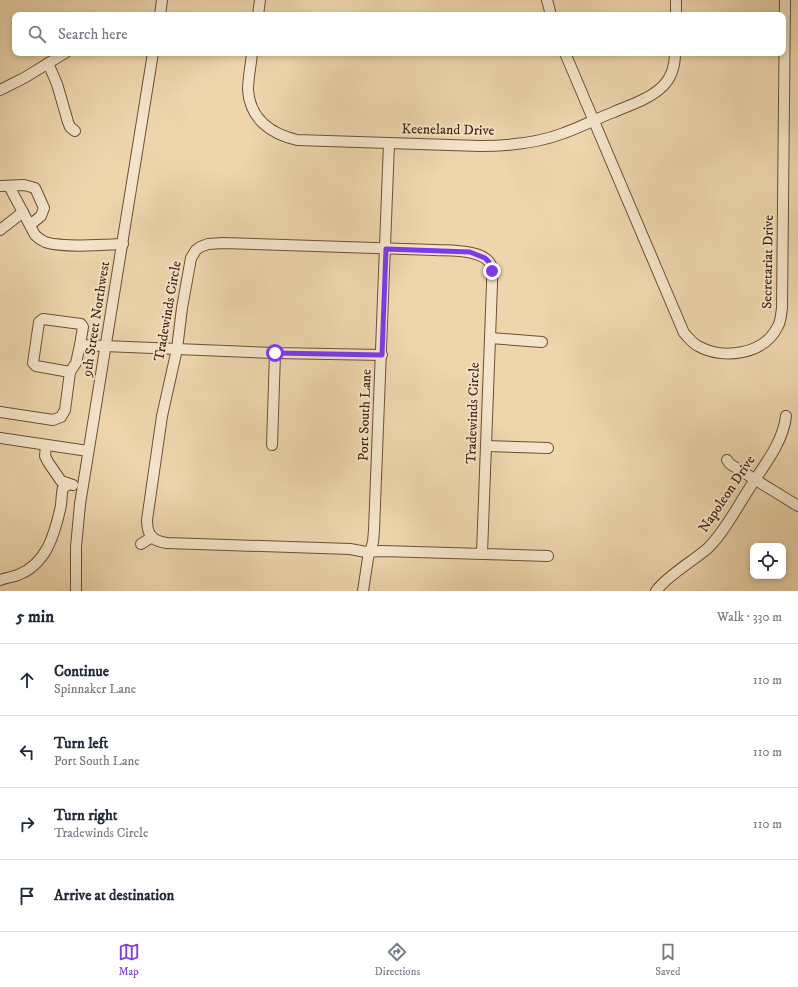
<!DOCTYPE html>
<html lang="en">
<head>
<meta charset="utf-8">
<style>
  body { margin:0; font-family:"IM FELL DW Pica",serif; background:#f2f2f3; color:#1f2937 }
  .controls { position:absolute; right:12px; bottom:12px; display:grid; overflow:hidden; border-radius:8px; box-shadow:0 2px 6px #0003 }
  .controls button { width:36px; height:36px; display:grid; place-items:center; padding:0; border:0; border-bottom:1px solid #e0e1e3; background:#fff; color:#1f2937; font:20px sans-serif }
  .stop { position:absolute; width:12px; height:12px; margin:-9px; border:3px solid #7c3aed; border-radius:50%; background:#fff }
  .stop.end { background:#7c3aed; border-color:#fff; box-shadow:0 1px 4px #0008 }
  .list { margin:0; padding:0; list-style:none }
  h2 { display:flex; justify-content:space-between; align-items:center; height:52px; margin:0; padding:0 16px; font-size:17px }
  h2 small { font-size:13px; font-weight:400; color:#747a83 }
  .list li { display:grid; grid-template-columns:26px 1fr auto; gap:12px; align-items:center; box-sizing:border-box; height:72px; padding:0 16px; border-top:1px solid #e0e1e3 }
  .list b { display:block; font-size:15px; white-space:nowrap }
  .list p { margin:0; font-size:13px; white-space:nowrap; color:#747a83 }
  .list em { font-size:13px; font-style:normal; color:#747a83 }
  .icon { flex:none; width:22px; height:22px; fill:none; stroke:currentColor; stroke-width:2; stroke-linecap:round; stroke-linejoin:round }
  .map { position:relative; flex:none; width:798px; height:591px; overflow:hidden }
  .search { position:absolute; background:#fff; box-shadow:0 2px 6px #0003; left:12px; right:12px; top:12px; height:44px; display:flex; align-items:center; gap:10px; box-sizing:border-box; padding:0 14px; border-radius:8px; color:#747a83; font-size:15px }
  .sheet { height:340px; background:#fff }
  nav { display:flex; justify-content:space-around; align-items:center; box-sizing:border-box; height:56px; border-top:1px solid #e0e1e3; background:#fff; font-size:11px; color:#747a83 }
  nav a { display:grid; justify-items:center; gap:2px }
  nav .on { color:#7c3aed }
  .map>svg:first-child { display:block }
</style>
</head>
<body>
<div class="map">
<svg width="798" height="591" viewBox="0 0 798 591">
  <rect width="100%" height="100%" fill="#eed5ac"/>
  <filter id="stains"><feTurbulence type="fractalNoise" baseFrequency=".005" numOctaves="4"/><feColorMatrix values="0 0 0 0 .2 0 0 0 0 .09 0 0 0 0 .02 0 0 0 .5 -.17"/></filter>
  <radialGradient id="worn" r=".72"><stop offset=".6" stop-color="#630" stop-opacity="0"/><stop offset="1" stop-color="#630" stop-opacity=".3"/></radialGradient>
  <g fill="none" stroke-linecap="round" stroke-linejoin="round">
    <defs>
      <g id="minor">
        <polyline points="547,0 551,15"/>
        <polyline points="160,15 162,0"/>
        <polyline points="258,15 260,0"/>
        <polyline points="676,15 676,0"/>
        <path d="M252,53C251,65 248,78 248,90C250,119 271,134 297,140L480,146C508,146 538,143 564,133C581,127 598,118 614,112C630,105 650,99 663,86C672,77 675,66 675,53"/>
        <path d="M565,53L684,333C688,337 692,343 698,346C723,360 764,355 778,326C781,321 781,314 782,308L785,0"/>
        <polyline points="48,63 57,84 68,122 70,127 75,131"/>
        <polyline points="0,90 24,78 65,53"/>
        <polyline points="0,186 24,185 35,188 44,208 41,216 30,225"/>
        <path d="M9,186L35,235C38,238 41,240 45,242C63,248 103,245 123,244"/>
        <polyline points="0,230 23,212"/>
        <polyline points="490,338 542,342"/>
        <polyline points="70,372 36,366 33,363 39,322 43,319 81,324 83,327 80,345"/>
        <polyline points="0,412 53,420 61,417 65,410 70,372 76,363 80,345 275,353 382,355"/>
        <polyline points="0,438 88,451"/>
        <polyline points="46,445 45,456 48,462 61,481 73,485"/>
        <polyline points="272,445 275,353"/>
        <polyline points="486,446 548,448"/>
        <polyline points="727,460 730,464 798,506"/>
        <polyline points="141,544 152,537"/>
        <path d="M482,553L492,284C492,277 493,271 491,265C484,249 450,251 435,250L223,243L208,244L200,247L196,250L191,258L182,308L177,349L162,416L147,520C147,535 152,541 167,543L350,549L366,552L381,551L548,556"/>
        <path d="M0,580C6,578 12,577 18,575C46,564 54,536 60,510C62,503 61,495 63,488L69,484"/>
        <polyline points="76,591 76,547 80,504 153,53"/>
        <polyline points="363,591 368,558 373,542 374,530 389,143"/>
        <path d="M656,591C668,575 692,562 708,548C724,532 735,511 747,492C761,469 783,444 786,416"/>
      </g>
    </defs>
    <!-- minor casing -->
    <use href="#minor" stroke="#6c5036" stroke-width="12"/>
    <!-- minor -->
    <use href="#minor" stroke="#f4e4c9" stroke-width="10"/>
  </g>
  <g fill="none" stroke-linecap="round" stroke-linejoin="round">
    <!-- route -->
    <polyline stroke="#7c3aed" stroke-width="5" points="275,353 382,355 386,249 470,252 485,258 489,262 492,271"/>
  </g>
  <g text-anchor="middle" dominant-baseline="central" stroke-width="4" stroke-linejoin="round" paint-order="stroke">
    <!-- street labels -->
    <g font-size="14" fill="#41230f" stroke="#f4e4c9">
      <text transform="translate(448 130) rotate(1)">Keeneland Drive</text>
      <text transform="translate(768 262) rotate(-89)">Secretariat Drive</text>
      <text transform="translate(168 311) rotate(-80)">Tradewinds Circle</text>
      <text transform="translate(96 319) rotate(-81)">9th Street Northwest</text>
      <text transform="translate(473 413) rotate(-88)">Tradewinds Circle</text>
      <text transform="translate(365 415) rotate(-88)">Port South Lane</text>
      <text transform="translate(727 494) rotate(-56)">Napoleon Drive</text>
    </g>
  </g>
  <rect width="100%" height="100%" filter="url(#stains)"/>
  <rect width="100%" height="100%" fill="url(#worn)"/>
</svg>
<div class="controls">
<button><svg class="icon" aria-label="locate" viewBox="0 0 24 24"><circle cx="12" cy="12" r="6"/><path d="M12 2v4M12 18v4M2 12h4M18 12h4"/></svg></button>
</div>
<div class="stop" style="left:275px;top:353px"></div>
<div class="stop end" style="left:492px;top:271px"></div>
<div class="search"><svg class="icon" aria-label="search" viewBox="0 0 24 24"><circle cx="10" cy="10" r="6"/><path d="M15 15l6 6"/></svg>Search here</div>
</div>
<section class="sheet">
<h2>5 min<small>Walk · 330 m</small></h2>
<ul class="list">
<li><svg class="icon" aria-label="ahead" viewBox="0 0 24 24"><path d="M12 20V5M6 11l6-6 6 6"/></svg><div><b>Continue</b><p>Spinnaker Lane</p></div><em>110 m</em></li>
<li><svg class="icon" aria-label="left" viewBox="0 0 24 24"><path d="M17 20v-9H6M10 6l-5 5 5 5"/></svg><div><b>Turn left</b><p>Port South Lane</p></div><em>110 m</em></li>
<li><svg class="icon" aria-label="right" viewBox="0 0 24 24"><path d="M7 20v-9h11M14 6l5 5-5 5"/></svg><div><b>Turn right</b><p>Tradewinds Circle</p></div><em>110 m</em></li>
<li><svg class="icon" aria-label="arrive" viewBox="0 0 24 24"><path d="M6 21V4h12l-3 4 3 4H6"/></svg><div><b>Arrive at destination</b></div></li>
</ul>
</section>
<nav>
<a class="on"><svg class="icon" aria-label="map" viewBox="0 0 24 24"><path d="M3 6l6-2 6 2 6-2v14l-6 2-6-2-6 2zM9 4v14M15 6v14"/></svg>Map</a>
<a><svg class="icon" aria-label="directions" viewBox="0 0 24 24"><path d="M12 3l9 9-9 9-9-9zM9 14v-3h6M13 9l2 2-2 2"/></svg>Directions</a>
<a><svg class="icon" aria-label="saved" viewBox="0 0 24 24"><path d="M7 4h10v16l-5-4-5 4z"/></svg>Saved</a>
</nav>
</body>
</html>
